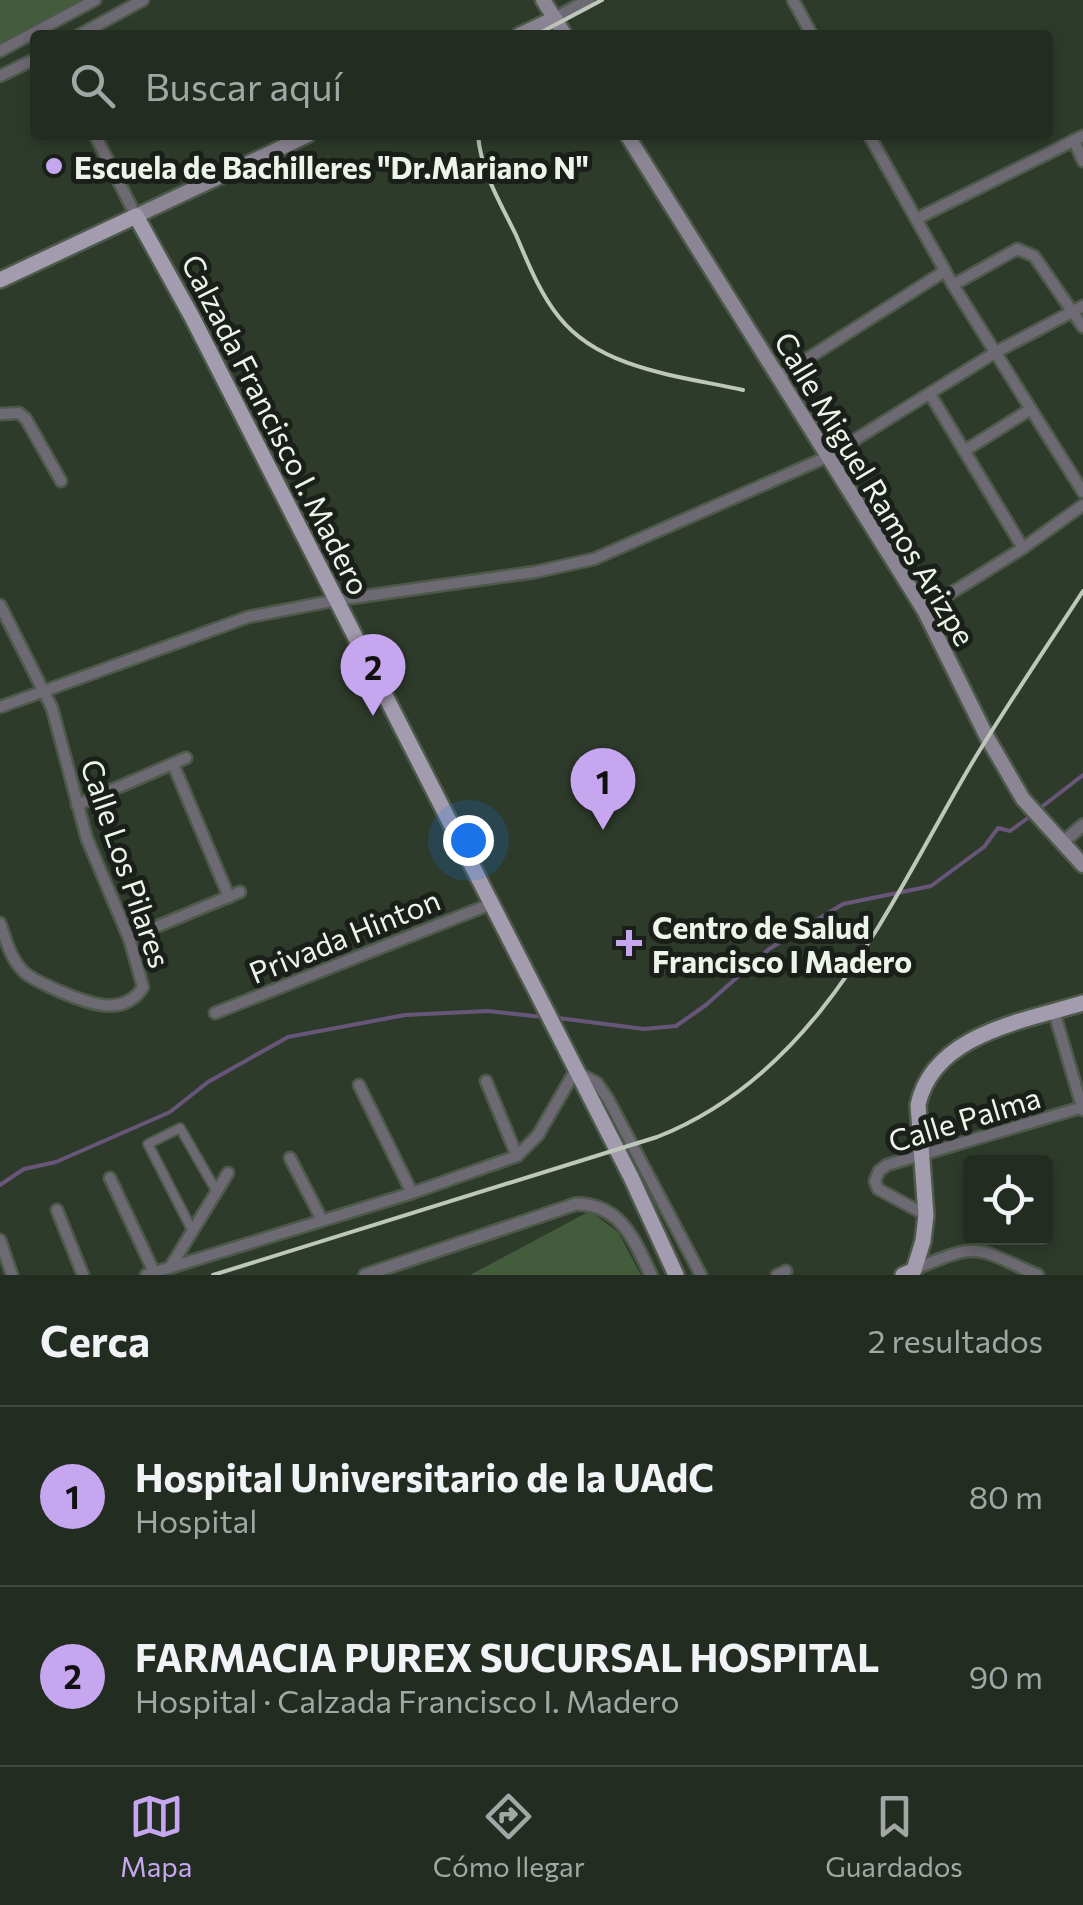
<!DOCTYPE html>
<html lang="es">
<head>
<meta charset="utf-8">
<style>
  body { margin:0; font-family:Commissioner,sans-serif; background:#2e382d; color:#f1f3f6 }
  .controls { position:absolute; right:30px; bottom:30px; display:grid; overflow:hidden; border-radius:10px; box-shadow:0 5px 15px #0003 }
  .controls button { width:90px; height:90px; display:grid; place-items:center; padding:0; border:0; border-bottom:2px solid #3f483e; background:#222c20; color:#f1f3f6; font:50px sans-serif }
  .you { position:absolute; left:468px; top:840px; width:35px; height:35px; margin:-25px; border:8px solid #fff; border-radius:50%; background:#1a73e8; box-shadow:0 0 0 15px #1a73e833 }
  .badge { display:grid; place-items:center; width:65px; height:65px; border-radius:50%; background:#c7a6f0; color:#111; font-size:32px; font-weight:700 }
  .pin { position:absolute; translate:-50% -82px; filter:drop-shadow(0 2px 5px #0008) }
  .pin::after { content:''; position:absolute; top:52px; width:35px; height:30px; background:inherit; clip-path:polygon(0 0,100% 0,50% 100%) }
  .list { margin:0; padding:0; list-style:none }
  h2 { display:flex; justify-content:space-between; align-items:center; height:130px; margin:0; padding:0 40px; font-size:42px }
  h2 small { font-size:32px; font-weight:400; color:#a2a7a5 }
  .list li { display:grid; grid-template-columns:65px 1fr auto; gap:30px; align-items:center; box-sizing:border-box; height:180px; padding:0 40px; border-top:2px solid #3f483e }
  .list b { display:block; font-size:38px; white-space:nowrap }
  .list p { margin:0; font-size:32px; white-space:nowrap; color:#a2a7a5 }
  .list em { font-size:32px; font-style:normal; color:#a2a7a5 }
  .icon { flex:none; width:55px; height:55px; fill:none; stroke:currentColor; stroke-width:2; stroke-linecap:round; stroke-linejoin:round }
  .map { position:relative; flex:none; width:1083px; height:1275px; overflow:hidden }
  .search { position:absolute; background:#222c20; box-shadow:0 5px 15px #0003; left:30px; right:30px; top:30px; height:110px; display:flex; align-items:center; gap:25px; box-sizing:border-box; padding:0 35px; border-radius:10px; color:#a2a7a5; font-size:38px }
  .sheet { height:490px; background:#222c20 }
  nav { display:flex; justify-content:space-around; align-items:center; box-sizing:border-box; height:140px; border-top:2px solid #3f483e; background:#222c20; font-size:28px; color:#a2a7a5 }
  nav a { display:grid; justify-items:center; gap:5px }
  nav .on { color:#c7a6f0 }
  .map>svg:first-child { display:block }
</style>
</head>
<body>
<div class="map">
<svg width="1083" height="1275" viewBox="0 0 1083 1275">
  <rect width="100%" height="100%" fill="#2e3b2b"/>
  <!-- green -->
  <g fill="#435d3c">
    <polygon points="0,0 88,0 0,46"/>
    <polygon points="590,1211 618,1232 641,1275 470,1275"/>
  </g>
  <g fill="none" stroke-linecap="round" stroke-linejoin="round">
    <!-- stream -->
    <g stroke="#68567a" stroke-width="4">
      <polyline points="1039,809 1083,775"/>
      <polyline points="558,1018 644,1029 676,1026 706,1005 769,949 843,904 931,886 984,847 998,828 1010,831 1032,815"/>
      <polyline points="0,1185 24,1169 56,1162 170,1112 208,1082 288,1037 405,1015 488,1011 543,1017"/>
    </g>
    <defs>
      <polyline id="pedestrian" points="193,1232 148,1144 180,1128 217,1192"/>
      <g id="minor">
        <polyline points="793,0 812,35"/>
        <polyline points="79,35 143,0"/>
        <polyline points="0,51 95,0"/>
        <polyline points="0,76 35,59"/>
        <polyline points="95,135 136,216"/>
        <polyline points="869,135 953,285 1083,492"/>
        <polyline points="1074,140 1083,161"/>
        <polyline points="916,219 1083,136"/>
        <polyline points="953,285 1017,249 1034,256 1083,327"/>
        <polyline points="777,378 945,271"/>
        <polyline points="930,394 1023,548"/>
        <polyline points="0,414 19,413 26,419 61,481"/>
        <polyline points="964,451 1031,409"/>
        <path d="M0,605L52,708L87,839L129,938L143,987C123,1019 85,1002 59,991C47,985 34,981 24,972C11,960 6,940 0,923"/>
        <polyline points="924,610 1023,548 1083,505"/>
        <polyline points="0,707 248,617 337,600 535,572 594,559 827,457 996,352 1083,306"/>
        <polyline points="173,764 229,897"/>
        <polyline points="77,805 186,758"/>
        <polyline points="129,938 240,892"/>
        <polyline points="1054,1012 1083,1110"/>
        <polyline points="215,1013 491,904"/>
        <polyline points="486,1081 517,1156"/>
        <polyline points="359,1085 412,1193"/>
        <polyline points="290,1158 322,1220"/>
        <polyline points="110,1178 154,1272"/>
        <polyline points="57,1210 83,1275"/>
        <polyline points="926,1215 878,1189 875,1181 879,1171 887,1165 1083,1107"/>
        <polyline points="0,1240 12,1275"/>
        <polyline points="171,1266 228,1173"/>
        <path d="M915,1269C983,1241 973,1247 1038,1275"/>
        <polyline points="146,1275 412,1193 517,1156 538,1135 575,1071 597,1083 608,1099 701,1275"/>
        <polyline points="777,1275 786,1271"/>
      </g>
      <g id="tertiary">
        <polyline points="555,18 589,0"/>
        <polyline points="1063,842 1083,825"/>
        <path d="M365,1275L576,1204C621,1204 634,1240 651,1275"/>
      </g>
      <g id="secondary">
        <polyline points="543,0 565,35"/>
        <polyline points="519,35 555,18"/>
        <polyline points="627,135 924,610 987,737 1023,799 1083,865"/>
        <polyline points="136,216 308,135"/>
      </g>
      <g id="primary">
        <polyline points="0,280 136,216 192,317 631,1177 676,1275"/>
        <path d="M903,1275L914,1270L923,1241L926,1215L918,1105C933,1034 1024,1021 1083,1003"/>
      </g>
    </defs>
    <!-- pedestrian casing -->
    <use href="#pedestrian" stroke="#4d594a" stroke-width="12"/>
    <!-- minor casing -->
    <use href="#minor" stroke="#4d594a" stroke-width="15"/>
    <!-- tertiary casing -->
    <use href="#tertiary" stroke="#4d594a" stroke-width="16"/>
    <!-- secondary casing -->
    <use href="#secondary" stroke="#4d594a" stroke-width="19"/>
    <!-- primary casing -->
    <use href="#primary" stroke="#4d594a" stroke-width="20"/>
    <!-- pedestrian -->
    <use href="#pedestrian" stroke="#6e6a73" stroke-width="8"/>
    <!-- minor -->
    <use href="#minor" stroke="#6e6a73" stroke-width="10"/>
    <!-- tertiary -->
    <use href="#tertiary" stroke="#6e6a73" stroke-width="11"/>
    <!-- secondary -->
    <use href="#secondary" stroke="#8c8694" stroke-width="14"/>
    <!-- primary -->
    <use href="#primary" stroke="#a39cae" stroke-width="15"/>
    <!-- rail -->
    <g stroke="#bdc7bb" stroke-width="4">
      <polyline points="536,35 602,0"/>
      <path d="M478,135C481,172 500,202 516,235C528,263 540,294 559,317C601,370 681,376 743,390"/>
      <path d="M213,1275L657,1137C820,1073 888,905 972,763C1007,705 1046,648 1083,591"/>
    </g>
  </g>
  <!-- markers -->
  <g fill="#c7a6f0" stroke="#1a2019" stroke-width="4">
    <circle cx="54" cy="166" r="10"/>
    <path d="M624 928h10v10h10v10h-10v10h-10v-10h-10v-10h10z"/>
  </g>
  <g text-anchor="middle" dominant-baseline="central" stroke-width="10" stroke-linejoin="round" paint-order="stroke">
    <!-- poi labels -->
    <g font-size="30" font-weight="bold" fill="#edf5eb" stroke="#1a2019" text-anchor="start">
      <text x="74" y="166">Escuela de Bachilleres "Dr.Mariano N"</text>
      <text x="652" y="926">Centro de Salud<tspan x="652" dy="34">Francisco I Madero</tspan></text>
    </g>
    <!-- street labels -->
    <g font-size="30" fill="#edf5eb" stroke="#1a2019">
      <text transform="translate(277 424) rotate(63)">Calzada Francisco I. Madero</text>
      <text transform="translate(876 488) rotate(59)">Calle Miguel Ramos Arizpe</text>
      <text transform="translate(127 863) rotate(71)">Calle Los Pilares</text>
      <text transform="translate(344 935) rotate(-22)">Privada Hinton</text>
      <text transform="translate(964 1118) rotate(-17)">Calle Palma</text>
    </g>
  </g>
</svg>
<div class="controls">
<button><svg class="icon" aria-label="locate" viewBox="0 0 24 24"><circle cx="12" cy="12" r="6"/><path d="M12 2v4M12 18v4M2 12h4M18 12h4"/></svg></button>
</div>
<div class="you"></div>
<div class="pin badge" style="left:603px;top:830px">1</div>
<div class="pin badge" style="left:373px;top:716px">2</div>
<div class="search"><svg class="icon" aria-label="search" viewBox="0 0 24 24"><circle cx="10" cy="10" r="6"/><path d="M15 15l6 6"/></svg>Buscar aquí</div>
</div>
<section class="sheet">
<h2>Cerca<small>2 resultados</small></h2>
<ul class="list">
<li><span class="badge">1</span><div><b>Hospital Universitario de la UAdC</b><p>Hospital</p></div><em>80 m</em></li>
<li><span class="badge">2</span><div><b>FARMACIA PUREX SUCURSAL HOSPITAL</b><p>Hospital · Calzada Francisco I. Madero</p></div><em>90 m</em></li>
</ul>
</section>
<nav>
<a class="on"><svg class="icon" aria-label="map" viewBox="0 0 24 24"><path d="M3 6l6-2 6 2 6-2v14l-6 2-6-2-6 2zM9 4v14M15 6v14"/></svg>Mapa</a>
<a><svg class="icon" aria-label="directions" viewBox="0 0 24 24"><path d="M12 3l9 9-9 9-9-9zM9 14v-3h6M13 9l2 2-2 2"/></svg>Cómo llegar</a>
<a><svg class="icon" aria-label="saved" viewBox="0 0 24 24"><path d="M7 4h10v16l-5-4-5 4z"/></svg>Guardados</a>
</nav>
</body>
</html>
